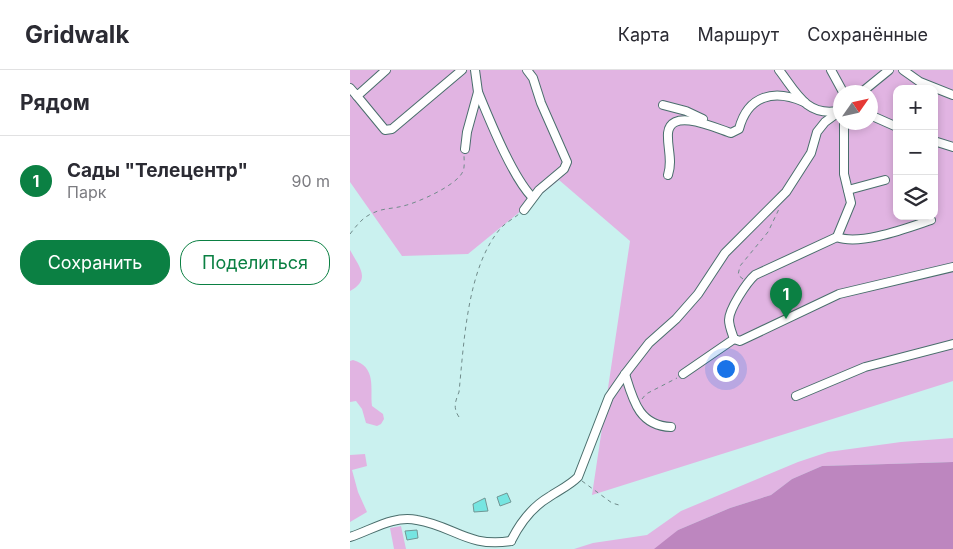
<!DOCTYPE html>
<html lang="ru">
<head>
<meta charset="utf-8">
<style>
  body { margin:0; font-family:Inter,sans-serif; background:#f2f2f3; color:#2b2b33 }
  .controls { position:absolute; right:15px; top:15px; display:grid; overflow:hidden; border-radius:10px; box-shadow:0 2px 8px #0003 }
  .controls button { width:45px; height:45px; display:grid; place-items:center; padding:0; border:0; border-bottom:1px solid #e1e1e2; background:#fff; color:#2b2b33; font:25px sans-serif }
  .compass { position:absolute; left:483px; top:15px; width:45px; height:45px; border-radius:50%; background:#fff; box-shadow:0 2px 8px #0003; rotate:56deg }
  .you { position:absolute; left:375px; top:298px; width:18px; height:18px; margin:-12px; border:4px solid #fff; border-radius:50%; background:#1a73e8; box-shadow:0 0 0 8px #1a73e833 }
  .badge { display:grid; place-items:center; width:32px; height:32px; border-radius:50%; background:#0b8043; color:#fff; font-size:16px; font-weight:700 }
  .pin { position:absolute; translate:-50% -41px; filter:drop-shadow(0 1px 2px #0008) }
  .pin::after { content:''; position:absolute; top:26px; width:18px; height:15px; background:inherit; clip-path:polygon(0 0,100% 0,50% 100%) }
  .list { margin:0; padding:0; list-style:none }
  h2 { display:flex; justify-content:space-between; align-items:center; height:65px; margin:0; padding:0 20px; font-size:21px }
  h2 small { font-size:16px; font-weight:400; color:#7c7c81 }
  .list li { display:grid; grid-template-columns:32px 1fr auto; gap:15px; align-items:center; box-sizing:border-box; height:90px; padding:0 20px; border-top:1px solid #e1e1e2 }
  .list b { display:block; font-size:19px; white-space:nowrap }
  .list p { margin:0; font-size:16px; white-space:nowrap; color:#7c7c81 }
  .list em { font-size:16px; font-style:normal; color:#7c7c81 }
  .actions { display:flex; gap:10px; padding:15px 20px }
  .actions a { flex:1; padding:11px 0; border:1px solid #0b8043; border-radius:20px; text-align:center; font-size:18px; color:#0b8043 }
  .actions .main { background:#0b8043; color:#fff }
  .icon { flex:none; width:28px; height:28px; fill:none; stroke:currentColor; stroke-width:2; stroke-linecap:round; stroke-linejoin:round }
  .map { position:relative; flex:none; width:603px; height:479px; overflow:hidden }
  header { display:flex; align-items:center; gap:30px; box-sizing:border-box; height:70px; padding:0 25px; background:#fff; border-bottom:1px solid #e1e1e2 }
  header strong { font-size:24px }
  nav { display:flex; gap:28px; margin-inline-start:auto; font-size:18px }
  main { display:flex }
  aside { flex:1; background:#fff }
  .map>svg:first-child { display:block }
</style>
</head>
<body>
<header>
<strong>Gridwalk</strong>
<nav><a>Карта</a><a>Маршрут</a><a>Сохранённые</a></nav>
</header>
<main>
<aside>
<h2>Рядом<small></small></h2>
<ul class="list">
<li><span class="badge">1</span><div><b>Сады &quot;Телецентр&quot;</b><p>Парк</p></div><em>90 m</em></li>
</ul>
<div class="actions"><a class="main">Сохранить</a><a>Поделиться</a></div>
</aside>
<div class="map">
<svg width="603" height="479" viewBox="0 0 603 479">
  <rect width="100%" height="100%" fill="#caf1ef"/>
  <!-- green -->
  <g fill="#e1b4e2" fill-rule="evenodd">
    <path d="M0,0H603V311L242,425L280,171L209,110L118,184L52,186L0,112ZM547,19H584V146H547ZM490,22H520V52H490Z"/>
    <path d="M0,180C10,198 21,209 0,221Z"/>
    <path d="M3,290C27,297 20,318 22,336L33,344L34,349L31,354L27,356L16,353L12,339L6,331L0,332V291Z"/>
    <polygon points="603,368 603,392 472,396 442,409 421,425 380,438 328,460 307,479 224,479 243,473 297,465 331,441 448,392 478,382 551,372"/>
    <polygon points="15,384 17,396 2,400 8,422 17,442 0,452 0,385"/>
    <polygon points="51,456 56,479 44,479 40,458"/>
  </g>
  <!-- water -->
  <polygon fill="#bd86bf" points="603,392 603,479 304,479 328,460 380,438 421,425 442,409 472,396"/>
  <!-- building -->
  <g fill="#76e5e1" stroke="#719694">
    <polygon points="157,423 161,432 150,436 147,427"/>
    <polygon points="135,428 138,441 124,442 123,434"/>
    <polygon points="67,460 68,468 57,470 55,461"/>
  </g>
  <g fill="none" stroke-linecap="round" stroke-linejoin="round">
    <defs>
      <g id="minor">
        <path d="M429,0C446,22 456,46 487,41"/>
        <polyline points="481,0 493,22"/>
        <polyline points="553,0 570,12 603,25"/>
        <polyline points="0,18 7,26 36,0"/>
        <path d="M128,22C140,51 162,106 182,127"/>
        <polyline points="512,22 539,0"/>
        <polyline points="7,26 35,60 42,59 112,0"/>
        <polyline points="313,35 336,41 353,49"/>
        <polyline points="520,45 547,57"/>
        <path d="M494,52V104L501,133L487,167L405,205C397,212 379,239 379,250C379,256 382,263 384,269L390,271L489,224L603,197"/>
        <polyline points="584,71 603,77"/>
        <polyline points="115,79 117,62 128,22 125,0"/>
        <path d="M318,105C323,90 317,78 318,63C321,36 370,60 381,63L389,59C398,25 424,19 454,32"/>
        <polyline points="498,120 535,110"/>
        <polyline points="174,140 189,120 214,99 217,92 191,33 183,8 177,0"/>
        <path d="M487,167C510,176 557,158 581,150"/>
        <path d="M275,304C283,330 289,356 321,357"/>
        <polyline points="333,304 384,269"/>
        <polyline points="446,326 515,297 603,274"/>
        <path d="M0,467C22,460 43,445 67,450C104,456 118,478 161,471"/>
        <path d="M161,471C170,453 182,437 199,427C209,420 219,416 228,407L259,327L275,304L299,273L326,249L348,224L375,183L436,122L461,83L467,62L475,52L490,41"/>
      </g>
    </defs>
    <!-- minor casing -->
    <use href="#minor" stroke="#4a6e6c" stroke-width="10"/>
    <!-- path -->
    <g stroke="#708b8a" stroke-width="1" stroke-dasharray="4 4" stroke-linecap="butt">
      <path d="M0,164C7,155 13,147 23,143C33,138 42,139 53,136C67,133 108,115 113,101C115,97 114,90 114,85"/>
      <polyline points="393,209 388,205 390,196 418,162 429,139"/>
      <polyline points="292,329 296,324 327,308"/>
      <path d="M109,347C103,338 105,332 109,322C114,273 117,198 150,159C155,153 163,149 169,144"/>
      <polyline points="232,411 262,433 269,435"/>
    </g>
    <!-- minor -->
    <use href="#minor" stroke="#fff" stroke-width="8"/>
  </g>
</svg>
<div class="controls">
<button>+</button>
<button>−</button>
<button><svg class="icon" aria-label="layers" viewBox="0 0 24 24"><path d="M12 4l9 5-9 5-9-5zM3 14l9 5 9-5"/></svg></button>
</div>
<svg class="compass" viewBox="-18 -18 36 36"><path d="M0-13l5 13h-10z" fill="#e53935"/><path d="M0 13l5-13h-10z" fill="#7c7c81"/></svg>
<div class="you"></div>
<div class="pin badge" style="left:436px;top:249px">1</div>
</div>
</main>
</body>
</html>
